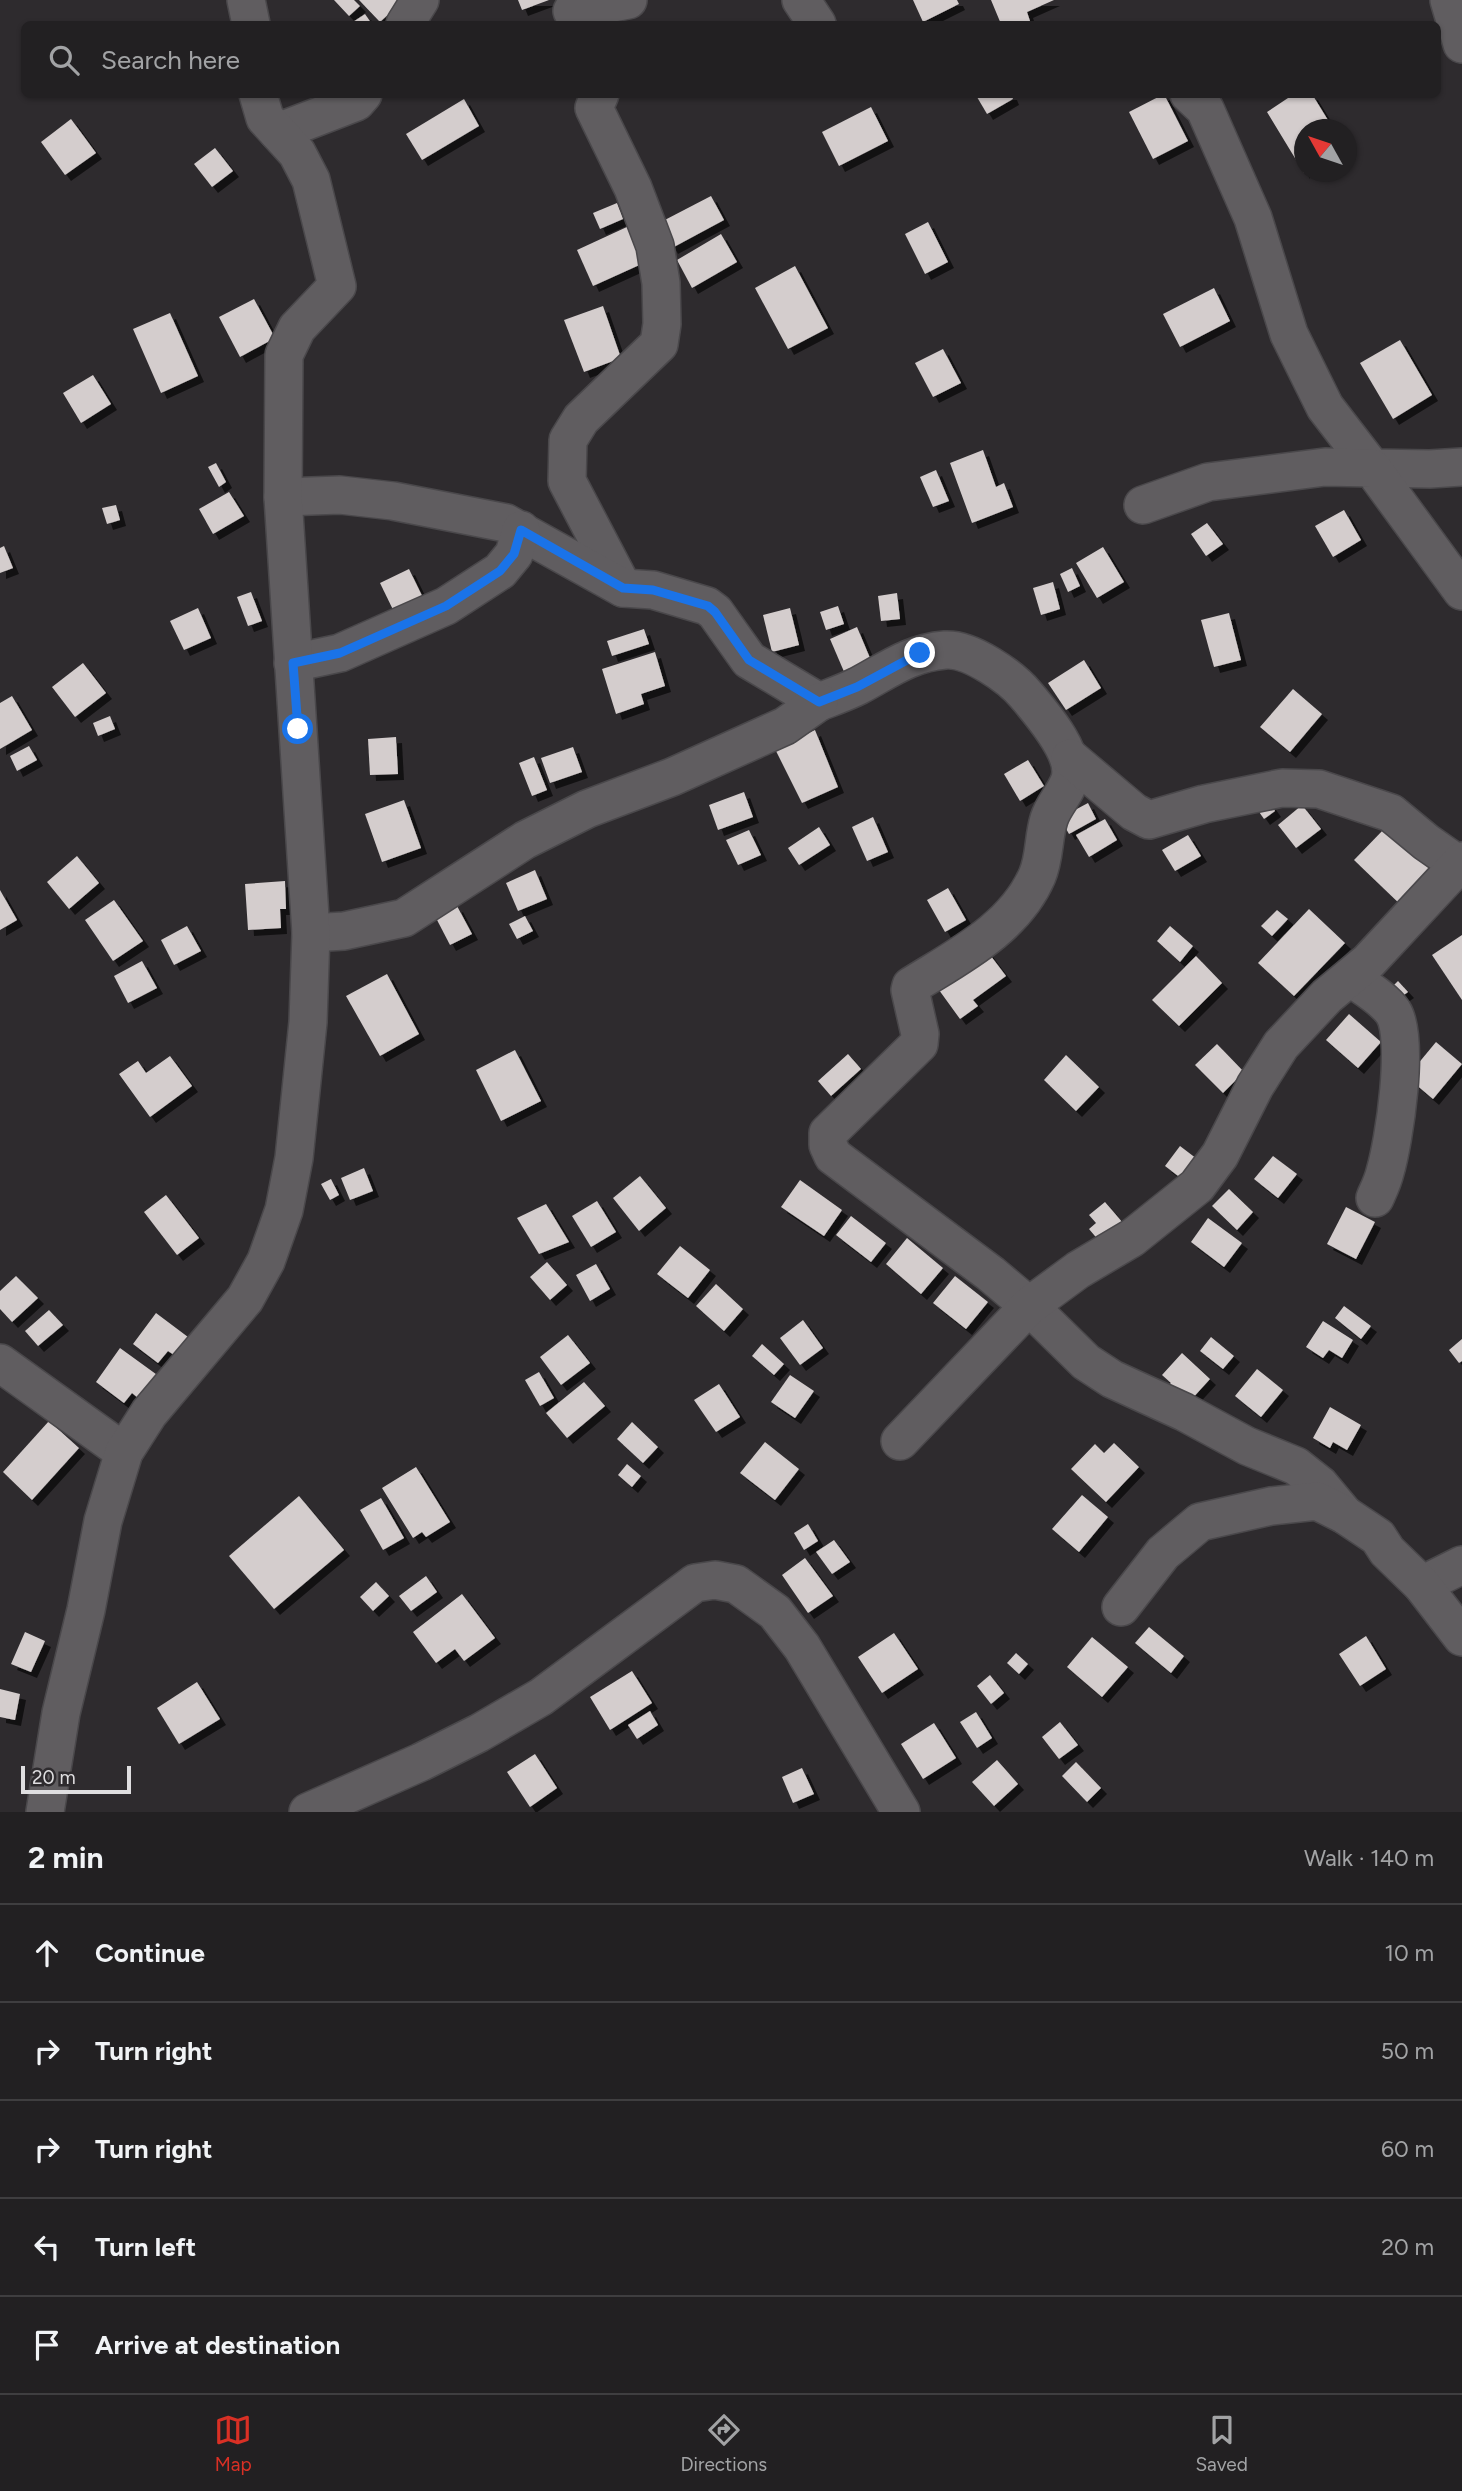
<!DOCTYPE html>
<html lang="en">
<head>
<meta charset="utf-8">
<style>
  body { margin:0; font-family:Figtree,sans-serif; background:#2a282a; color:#f1f3f6 }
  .compass { position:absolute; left:1294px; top:119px; width:63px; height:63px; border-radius:50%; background:#222022; box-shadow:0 2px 5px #0004; rotate:310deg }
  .scale { position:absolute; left:21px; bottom:18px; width:110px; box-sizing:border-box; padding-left:7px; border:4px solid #dfdee0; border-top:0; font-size:19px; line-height:24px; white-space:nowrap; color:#dfdee0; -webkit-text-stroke:5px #2e2b2e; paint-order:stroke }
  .stop { position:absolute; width:21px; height:21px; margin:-16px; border:5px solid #1a73e8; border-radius:50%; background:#fff }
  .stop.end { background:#1a73e8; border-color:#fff; box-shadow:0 2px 7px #0008 }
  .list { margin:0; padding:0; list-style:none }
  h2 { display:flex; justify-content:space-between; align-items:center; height:91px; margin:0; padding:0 28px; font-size:30px }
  h2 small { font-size:23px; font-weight:400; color:#a2a3a5 }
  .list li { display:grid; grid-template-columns:46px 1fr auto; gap:21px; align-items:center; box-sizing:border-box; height:98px; padding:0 28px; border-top:2px solid #3f3e40 }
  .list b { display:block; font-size:26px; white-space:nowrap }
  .list em { font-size:23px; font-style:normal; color:#a2a3a5 }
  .icon { flex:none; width:38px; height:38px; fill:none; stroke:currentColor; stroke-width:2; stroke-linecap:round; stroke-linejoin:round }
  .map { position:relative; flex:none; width:1462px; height:1812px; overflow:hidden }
  .search { position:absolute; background:#222022; box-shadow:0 2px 5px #0004; left:21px; right:21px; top:21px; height:77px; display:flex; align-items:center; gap:18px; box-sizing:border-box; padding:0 24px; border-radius:10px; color:#a2a3a5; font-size:26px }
  .sheet { height:581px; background:#222022 }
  nav { display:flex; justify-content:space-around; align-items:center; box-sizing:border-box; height:98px; border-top:2px solid #3f3e40; background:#222022; font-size:19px; color:#a2a3a5 }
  nav a { display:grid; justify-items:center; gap:4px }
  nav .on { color:#d93025 }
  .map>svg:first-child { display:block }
</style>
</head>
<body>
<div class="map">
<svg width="1462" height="1812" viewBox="0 0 1462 1812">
  <defs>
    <filter id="shadow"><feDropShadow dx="6" dy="6" stdDeviation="0" flood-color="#0009"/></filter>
  </defs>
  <rect width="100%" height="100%" fill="#2e2b2e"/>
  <!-- building -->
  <g fill="#d4cdcd" filter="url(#shadow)">
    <polygon points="334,0 354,0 360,6 349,16"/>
    <polygon points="359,0 404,0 380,22"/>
    <polygon points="518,0 549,0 522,10"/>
    <polygon points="913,0 957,0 959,4 923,22"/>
    <polygon points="991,0 1054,0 1027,12 1030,21 1021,24 1001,24"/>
    <polygon points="365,14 372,24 350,24"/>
    <polygon points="981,94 1011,94 1013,99 987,114 977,97"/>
    <polygon points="1164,94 1188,141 1153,159 1129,112"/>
    <polygon points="1294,94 1312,94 1334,130 1304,130 1304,173 1267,112"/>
    <polygon points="464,99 479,126 422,160 406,134"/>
    <polygon points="871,107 888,141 839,166 822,132"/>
    <polygon points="71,119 96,153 65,175 41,142"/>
    <polygon points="215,148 233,171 212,187 194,164"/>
    <polygon points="711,196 724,220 672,248 659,223"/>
    <polygon points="617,203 623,219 600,229 593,213"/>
    <polygon points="928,222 948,262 925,274 905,234"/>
    <polygon points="629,226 646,262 593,286 577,250"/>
    <polygon points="721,234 737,262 692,288 677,260"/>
    <polygon points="795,266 828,328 788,349 755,288"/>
    <polygon points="1214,288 1230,321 1180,347 1163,314"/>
    <polygon points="254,299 275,338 240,357 219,317"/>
    <polygon points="603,306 621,358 584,372 564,320"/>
    <polygon points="170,313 198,376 161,393 133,329"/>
    <polygon points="1400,340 1432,395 1393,419 1360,363"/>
    <polygon points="943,349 961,383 933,397 915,363"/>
    <polygon points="93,375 111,404 81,423 63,393"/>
    <polygon points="983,450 996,487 1004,483 1013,507 972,523 950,463"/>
    <polygon points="216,463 226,482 219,487 208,467"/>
    <polygon points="936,470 949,501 933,507 920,477"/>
    <polygon points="229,492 244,516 213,534 199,509"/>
    <polygon points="116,505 120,520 107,524 102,508"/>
    <polygon points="1344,510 1361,540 1333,557 1315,526"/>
    <polygon points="1207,523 1223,544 1206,556 1191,534"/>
    <polygon points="4,546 13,568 0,573 0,548"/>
    <polygon points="1103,547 1124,582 1097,598 1076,563"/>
    <polygon points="1072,568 1080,586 1068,592 1060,574"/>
    <polygon points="409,569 427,606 398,620 380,583"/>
    <polygon points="1053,582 1060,609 1041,615 1033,588"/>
    <polygon points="251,592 262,621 248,626 237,597"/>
    <polygon points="897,593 900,619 881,621 878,596"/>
    <polygon points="838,606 844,624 826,630 820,612"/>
    <polygon points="198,608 211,638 184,650 170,621"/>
    <polygon points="790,608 799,645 772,652 763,615"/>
    <polygon points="1229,613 1241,660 1214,667 1201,620"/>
    <polygon points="857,627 875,670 848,681 830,639"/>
    <polygon points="644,629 649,644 612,656 607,641"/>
    <polygon points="655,652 665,686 641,694 644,704 616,714 602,669"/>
    <polygon points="1084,660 1101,688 1066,710 1048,683"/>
    <polygon points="83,663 106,693 75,717 52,687"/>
    <polygon points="1293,689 1322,714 1290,752 1260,727"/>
    <polygon points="12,696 32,730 0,749 0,703"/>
    <polygon points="110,716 115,729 98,736 93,723"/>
    <polygon points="815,730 838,787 802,803 775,749"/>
    <polygon points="396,737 398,774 370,775 368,739"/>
    <polygon points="29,746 37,760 17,771 10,756"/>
    <polygon points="573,747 582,772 550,783 541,758"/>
    <polygon points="534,757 547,790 532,796 519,763"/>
    <polygon points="1028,760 1044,786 1020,801 1004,774"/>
    <polygon points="744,792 753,817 718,830 709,805"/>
    <polygon points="404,800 421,848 382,862 365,814"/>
    <polygon points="1268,801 1275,811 1264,819 1257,809"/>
    <polygon points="1088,803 1096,819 1069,834 1060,818"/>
    <polygon points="1302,805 1321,829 1296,848 1278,825"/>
    <polygon points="873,817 888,852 867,861 852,827"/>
    <polygon points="1105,819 1117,840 1089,857 1076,835"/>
    <polygon points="819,827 830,845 799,865 788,848"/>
    <polygon points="1385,828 1433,872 1402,906 1354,860"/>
    <polygon points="749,830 761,855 738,865 726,840"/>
    <polygon points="1188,835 1201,856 1175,871 1162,850"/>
    <polygon points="77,856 99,883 69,909 47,882"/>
    <polygon points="535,870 547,899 518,911 506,883"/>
    <polygon points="285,881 286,909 280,909 281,928 248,930 245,884"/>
    <polygon points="948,888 966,920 945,932 927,900"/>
    <polygon points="0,890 17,920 0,930"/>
    <polygon points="114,900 143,941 113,961 85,920"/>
    <polygon points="457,906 472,934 450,945 436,918"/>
    <polygon points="1309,909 1345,943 1294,996 1258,963"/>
    <polygon points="1277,910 1288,919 1272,936 1261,926"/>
    <polygon points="525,916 533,931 517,939 509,924"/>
    <polygon points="187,926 201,951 174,965 161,940"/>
    <polygon points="1170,926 1193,946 1180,962 1157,941"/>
    <polygon points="1462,935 1462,1000 1432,955"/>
    <polygon points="981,943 1006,976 973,1000 978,1006 960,1019 931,979"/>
    <polygon points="1196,956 1222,983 1179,1026 1152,1000"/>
    <polygon points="142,961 157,988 128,1003 114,976"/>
    <polygon points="387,974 419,1034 380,1056 346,996"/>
    <polygon points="1398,981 1408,992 1401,997 1392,987"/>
    <polygon points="1349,1014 1381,1042 1358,1068 1326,1040"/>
    <polygon points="1436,1042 1462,1064 1433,1099 1407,1077"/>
    <polygon points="1217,1044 1244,1072 1223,1093 1195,1065"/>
    <polygon points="515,1050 541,1101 501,1121 476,1070"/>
    <polygon points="848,1054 861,1069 831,1096 818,1081"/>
    <polygon points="1066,1055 1099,1087 1076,1111 1044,1080"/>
    <polygon points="170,1056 192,1086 150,1117 119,1074 138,1061 146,1073"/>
    <polygon points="1180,1146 1205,1165 1190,1185 1165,1166"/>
    <polygon points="1273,1156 1297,1174 1278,1198 1254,1179"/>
    <polygon points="364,1168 373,1191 350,1200 341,1178"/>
    <polygon points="640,1176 666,1208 639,1231 613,1198"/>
    <polygon points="331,1179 339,1195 330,1200 321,1184"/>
    <polygon points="800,1180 842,1210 824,1236 781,1207"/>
    <polygon points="1229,1189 1253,1212 1237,1230 1212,1206"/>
    <polygon points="166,1195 199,1238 177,1255 144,1212"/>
    <polygon points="597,1201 616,1232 591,1247 572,1216"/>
    <polygon points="1105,1202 1128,1229 1105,1248 1089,1229 1096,1223 1089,1215"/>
    <polygon points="546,1204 569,1242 539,1254 517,1218"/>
    <polygon points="1346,1207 1375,1222 1356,1259 1327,1244"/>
    <polygon points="851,1216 886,1243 871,1262 836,1235"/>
    <polygon points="1208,1218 1242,1243 1224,1267 1191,1242"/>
    <polygon points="907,1238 943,1268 921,1294 886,1264"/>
    <polygon points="680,1246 710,1270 688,1298 657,1274"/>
    <polygon points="547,1262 567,1285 550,1300 530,1277"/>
    <polygon points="596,1264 610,1289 590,1301 576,1275"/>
    <polygon points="16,1276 38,1298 12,1322 0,1309 0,1291"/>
    <polygon points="955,1276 988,1302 966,1329 933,1303"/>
    <polygon points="716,1284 743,1309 724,1331 696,1306"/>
    <polygon points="1344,1306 1371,1326 1361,1339 1335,1318"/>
    <polygon points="49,1310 63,1325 38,1346 25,1331"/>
    <polygon points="156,1313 188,1337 174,1355 168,1351 158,1363 133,1344"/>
    <polygon points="803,1320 823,1348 800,1365 780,1338"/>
    <polygon points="1323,1321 1353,1340 1342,1358 1329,1350 1323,1358 1306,1347"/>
    <polygon points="568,1335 590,1363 561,1385 540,1357"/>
    <polygon points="1211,1337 1234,1356 1223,1369 1200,1351"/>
    <polygon points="1462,1339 1462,1361 1459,1363 1449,1350"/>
    <polygon points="762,1344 784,1364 774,1375 752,1356"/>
    <polygon points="120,1348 160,1377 143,1402 132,1393 124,1403 96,1382"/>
    <polygon points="1182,1353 1210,1379 1190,1401 1165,1388 1171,1383 1162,1375"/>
    <polygon points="1257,1369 1283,1390 1261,1417 1235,1396"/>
    <polygon points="539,1372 554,1398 540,1406 525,1380"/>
    <polygon points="790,1375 814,1391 795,1418 771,1402"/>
    <polygon points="584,1382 605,1406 567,1438 546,1413"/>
    <polygon points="719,1384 740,1417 716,1432 694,1400"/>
    <polygon points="1330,1407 1361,1425 1347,1450 1333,1442 1330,1448 1313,1438"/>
    <polygon points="49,1421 79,1448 32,1500 3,1472"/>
    <polygon points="632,1422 658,1447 643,1463 617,1439"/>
    <polygon points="765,1442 799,1469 775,1500 740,1473"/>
    <polygon points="1114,1443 1139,1467 1106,1502 1071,1469 1095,1444 1104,1453"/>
    <polygon points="627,1464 641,1476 632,1487 618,1475"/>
    <polygon points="416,1467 450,1522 426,1537 422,1532 413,1538 382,1488"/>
    <polygon points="1082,1495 1108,1517 1079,1552 1052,1529"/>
    <polygon points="299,1496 344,1550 274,1609 229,1556"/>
    <polygon points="381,1498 404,1538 383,1550 360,1510"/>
    <polygon points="808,1524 818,1541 804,1550 794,1533"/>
    <polygon points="834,1540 850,1562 832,1574 816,1552"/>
    <polygon points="805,1558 833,1596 808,1613 782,1575"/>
    <polygon points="426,1576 437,1592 411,1611 399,1596"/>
    <polygon points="376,1582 389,1596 373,1611 360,1597"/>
    <polygon points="462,1594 495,1638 464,1661 455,1649 436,1663 413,1632"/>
    <polygon points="1149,1627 1184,1656 1171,1673 1135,1643"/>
    <polygon points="25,1632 45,1641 31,1672 11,1664"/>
    <polygon points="894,1633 918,1669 882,1693 858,1657"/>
    <polygon points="1366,1636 1386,1669 1360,1686 1339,1654"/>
    <polygon points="1092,1637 1128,1667 1102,1697 1067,1667"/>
    <polygon points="1016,1653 1028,1664 1019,1674 1007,1663"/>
    <polygon points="632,1671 652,1703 610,1730 590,1697"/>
    <polygon points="990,1675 1004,1693 991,1704 977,1686"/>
    <polygon points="197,1682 220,1719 179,1744 157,1708"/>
    <polygon points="0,1689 20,1694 15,1720 0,1717"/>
    <polygon points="650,1711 658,1725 637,1739 628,1725"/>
    <polygon points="976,1712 992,1738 977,1748 960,1722"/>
    <polygon points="1060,1722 1078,1745 1059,1759 1042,1737"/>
    <polygon points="934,1723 956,1758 923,1779 901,1744"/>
    <polygon points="535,1754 557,1788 530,1807 507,1772"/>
    <polygon points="997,1760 1018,1784 994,1806 972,1782"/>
    <polygon points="1076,1762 1101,1788 1087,1802 1062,1776"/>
    <polygon points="802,1768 814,1794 793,1803 782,1777"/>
  </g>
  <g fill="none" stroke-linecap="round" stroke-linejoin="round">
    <defs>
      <g id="minor">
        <polyline points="246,0 251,24"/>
        <polyline points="801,0 817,24"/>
        <polyline points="1449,0 1462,44"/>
        <polyline points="572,11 628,0"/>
        <polyline points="405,24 420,0"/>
        <polyline points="600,94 594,108 633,188 655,246 661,283 662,324 659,344 581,419 568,440 567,481 623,588"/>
        <polyline points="1189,94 1205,109 1253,218 1289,334 1325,407 1372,468 1430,469 1462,467"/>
        <polyline points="278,132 356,102 363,94"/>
        <path d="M283,497L340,495L393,501L506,523L623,588L653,590L707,606L715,612L749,660L819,702C832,697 846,692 858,686C888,670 910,653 945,650C970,648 1011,677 1026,695C1042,714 1079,756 1069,782C1064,795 1053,806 1049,819C1043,838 1045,858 1037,876C1014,929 957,957 911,986L910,990L920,1034L919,1044L828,1133V1145L833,1156L991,1274L1029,1306L1086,1362L1112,1379L1184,1412L1247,1446L1296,1466L1320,1485L1345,1515"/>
        <polyline points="1143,505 1208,482 1325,467 1372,468 1462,591"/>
        <polyline points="293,663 340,653 446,606 500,571 514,554 521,530"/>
        <polyline points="1070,758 1134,812 1149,820 1204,804 1282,788 1319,789 1391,813 1426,842 1459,865"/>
        <polyline points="311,933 344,931 404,918 525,840 587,809 672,777 785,726 819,702"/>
        <path d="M1351,978C1365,988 1383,998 1393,1012C1410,1038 1394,1142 1385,1172C1383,1181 1379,1189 1375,1198"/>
        <polyline points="0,1363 124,1452"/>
        <polyline points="900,1441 1029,1306 1078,1270 1132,1238 1197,1186 1220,1155 1255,1086 1281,1045 1327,996 1368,962 1462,861"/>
        <polyline points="1422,1585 1462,1565"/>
        <polyline points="1121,1607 1163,1553 1200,1522 1271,1506 1317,1501 1345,1515 1378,1537 1387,1551 1422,1585 1462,1637"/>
        <polyline points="45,1812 61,1713 86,1610 103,1521 124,1452 149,1413 245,1299 266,1261 284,1210 294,1158 308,1022 311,933 283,497 284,355 297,328 337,286 311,180 297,153 265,118 258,94"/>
        <polyline points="308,1812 421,1762 479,1733 541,1697 695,1583 715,1580 736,1584 775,1612 802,1647 901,1812"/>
      </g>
    </defs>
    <!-- minor casing -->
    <use href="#minor" stroke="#4a484b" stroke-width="40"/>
    <!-- minor -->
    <use href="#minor" stroke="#605d60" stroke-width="37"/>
  </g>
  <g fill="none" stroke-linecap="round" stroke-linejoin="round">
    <!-- route -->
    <polyline stroke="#1a73e8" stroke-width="9" points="298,729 293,663 340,653 446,606 500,571 514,554 521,530 623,588 653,590 708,606 715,612 749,660 819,702 857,687 920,653"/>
  </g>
</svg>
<svg class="compass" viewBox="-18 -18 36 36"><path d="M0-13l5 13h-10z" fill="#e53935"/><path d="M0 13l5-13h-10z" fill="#a2a3a5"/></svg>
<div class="scale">20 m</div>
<div class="stop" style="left:298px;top:729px"></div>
<div class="stop end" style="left:920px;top:653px"></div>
<div class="search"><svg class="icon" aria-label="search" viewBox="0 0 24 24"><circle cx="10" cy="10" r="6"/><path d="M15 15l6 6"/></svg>Search here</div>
</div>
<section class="sheet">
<h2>2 min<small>Walk · 140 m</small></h2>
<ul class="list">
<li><svg class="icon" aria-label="ahead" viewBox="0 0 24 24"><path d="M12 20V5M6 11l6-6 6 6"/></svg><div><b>Continue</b></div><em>10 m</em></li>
<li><svg class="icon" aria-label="right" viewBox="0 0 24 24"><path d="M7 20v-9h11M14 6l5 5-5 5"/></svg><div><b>Turn right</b></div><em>50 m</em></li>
<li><svg class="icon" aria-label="right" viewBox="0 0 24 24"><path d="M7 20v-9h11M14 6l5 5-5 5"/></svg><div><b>Turn right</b></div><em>60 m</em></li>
<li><svg class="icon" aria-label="left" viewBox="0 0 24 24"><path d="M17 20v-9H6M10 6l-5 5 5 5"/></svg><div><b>Turn left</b></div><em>20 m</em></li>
<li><svg class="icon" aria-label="arrive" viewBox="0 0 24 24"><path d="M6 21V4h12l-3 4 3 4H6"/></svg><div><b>Arrive at destination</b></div></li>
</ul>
</section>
<nav>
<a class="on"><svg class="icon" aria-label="map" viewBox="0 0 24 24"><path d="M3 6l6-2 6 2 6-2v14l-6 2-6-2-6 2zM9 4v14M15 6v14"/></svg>Map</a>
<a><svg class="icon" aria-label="directions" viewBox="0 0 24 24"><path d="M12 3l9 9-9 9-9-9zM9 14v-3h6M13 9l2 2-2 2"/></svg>Directions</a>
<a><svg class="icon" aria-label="saved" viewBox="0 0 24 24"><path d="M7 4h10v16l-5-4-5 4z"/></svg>Saved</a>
</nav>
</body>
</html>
